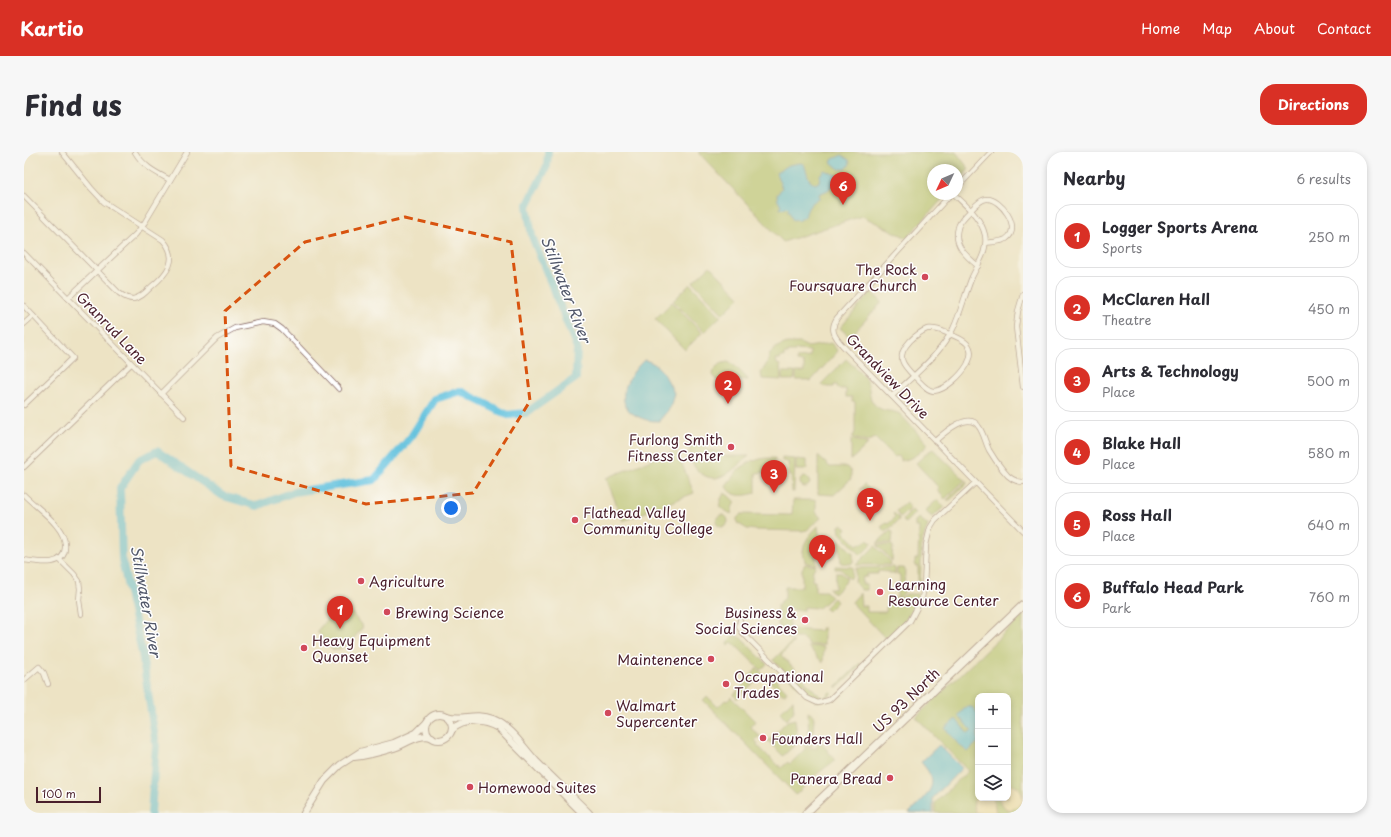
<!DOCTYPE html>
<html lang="en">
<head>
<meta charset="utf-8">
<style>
  body { margin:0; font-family:"Playpen Sans",sans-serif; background:#f7f7f7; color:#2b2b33 }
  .controls { position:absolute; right:12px; bottom:12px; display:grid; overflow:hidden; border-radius:8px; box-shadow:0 2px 6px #0003 }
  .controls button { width:36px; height:36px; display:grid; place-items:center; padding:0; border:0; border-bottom:1px solid #e1e1e2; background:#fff; color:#2b2b33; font:20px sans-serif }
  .compass { position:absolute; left:903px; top:12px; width:36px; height:36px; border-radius:50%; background:#fff; box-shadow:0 2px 6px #0003; rotate:226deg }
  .scale { position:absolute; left:12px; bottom:10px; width:65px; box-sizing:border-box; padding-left:4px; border:2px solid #4a1f2b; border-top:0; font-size:11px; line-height:14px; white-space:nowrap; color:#4a1f2b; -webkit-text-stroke:3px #fff; paint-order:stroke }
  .you { position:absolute; left:427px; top:356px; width:14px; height:14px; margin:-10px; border:3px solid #fff; border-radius:50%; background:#1a73e8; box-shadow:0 0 0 6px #1a73e833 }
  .badge { display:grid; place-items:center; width:26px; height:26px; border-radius:50%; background:#d93025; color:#fff; font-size:13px; font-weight:700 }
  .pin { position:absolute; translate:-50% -33px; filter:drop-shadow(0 1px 2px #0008) }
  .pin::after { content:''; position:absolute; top:21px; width:14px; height:12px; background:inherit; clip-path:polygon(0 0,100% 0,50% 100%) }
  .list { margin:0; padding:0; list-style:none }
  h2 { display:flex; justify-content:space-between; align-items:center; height:52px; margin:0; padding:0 16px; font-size:17px }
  h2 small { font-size:13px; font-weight:400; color:#7c7c81 }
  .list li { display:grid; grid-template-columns:26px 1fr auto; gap:12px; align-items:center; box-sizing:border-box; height:64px; margin:0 8px 8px; padding:0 8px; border:1px solid #e1e1e2; border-radius:16px }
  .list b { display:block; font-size:15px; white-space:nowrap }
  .list p { margin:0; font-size:13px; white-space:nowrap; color:#7c7c81 }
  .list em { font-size:13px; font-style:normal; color:#7c7c81 }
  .icon { flex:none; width:22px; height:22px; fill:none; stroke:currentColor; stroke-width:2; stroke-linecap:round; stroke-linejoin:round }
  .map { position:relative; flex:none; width:999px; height:661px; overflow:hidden; border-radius:16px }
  header { display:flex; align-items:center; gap:24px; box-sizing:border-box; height:56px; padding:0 20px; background:#d93025; color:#fff }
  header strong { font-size:19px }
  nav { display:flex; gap:22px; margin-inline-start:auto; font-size:14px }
  .intro { display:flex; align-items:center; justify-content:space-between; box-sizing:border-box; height:96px; padding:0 24px }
  h1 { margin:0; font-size:28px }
  .button { padding:10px 18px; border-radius:16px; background:#d93025; color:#fff; font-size:14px; font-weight:700 }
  main { display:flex; gap:24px; padding:0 24px }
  aside { flex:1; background:#fff; border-radius:16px; box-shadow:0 2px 6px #0003 }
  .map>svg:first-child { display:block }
</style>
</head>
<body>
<header>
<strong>Kartio</strong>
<nav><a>Home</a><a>Map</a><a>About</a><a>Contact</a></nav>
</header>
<div class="intro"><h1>Find us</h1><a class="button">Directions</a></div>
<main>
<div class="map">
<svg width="999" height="661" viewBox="0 0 999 661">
  <rect width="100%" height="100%" fill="#fff"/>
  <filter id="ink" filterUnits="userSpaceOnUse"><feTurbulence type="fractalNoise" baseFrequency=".025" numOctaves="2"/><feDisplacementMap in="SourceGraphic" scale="8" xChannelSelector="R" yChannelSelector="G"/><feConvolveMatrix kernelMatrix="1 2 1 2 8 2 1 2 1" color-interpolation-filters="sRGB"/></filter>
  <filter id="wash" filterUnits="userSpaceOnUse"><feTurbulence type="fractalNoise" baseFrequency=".012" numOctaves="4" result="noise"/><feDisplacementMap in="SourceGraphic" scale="16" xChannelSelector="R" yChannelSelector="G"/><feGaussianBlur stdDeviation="0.9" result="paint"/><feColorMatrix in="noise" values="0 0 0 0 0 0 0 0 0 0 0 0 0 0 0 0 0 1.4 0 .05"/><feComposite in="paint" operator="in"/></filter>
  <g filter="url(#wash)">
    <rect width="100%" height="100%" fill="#ede3c4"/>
    <!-- green -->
    <g fill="#aabe63" stroke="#7a6e47" fill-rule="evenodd">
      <polygon points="674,0 932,0 945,17 933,31 933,18 909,18 909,42 923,42 883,86 838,64 759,90"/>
      <polygon points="686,114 716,145 699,162 669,130"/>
      <polygon points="666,132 697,164 680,180 649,149"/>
      <polygon points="847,140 858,150 826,185 816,176"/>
      <polygon points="648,150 678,181 661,198 631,167"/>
      <polygon points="763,191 776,191 784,195 807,191 814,199 787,229 783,228 772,228 772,220 780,220 780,211 773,210 773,206 786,205 786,199 771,198 771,200 764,200 764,202 760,202 760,205 757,205 756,207 752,207 753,212 756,213 757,228 738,227 737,221 745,208 745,202 753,195"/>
      <path d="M822,207C829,214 838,220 842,228C848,238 842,248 855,256C861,260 869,258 876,262L903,291L904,292C897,300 888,308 876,309V306L873,304L870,305L851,286L843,290L829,286V283H830L831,280V250H828V245H822V237H814L813,233H810V235H803L797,233L798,231Z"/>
      <path d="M704,210L710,213L723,226L724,228L699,227V231H695L689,223C690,214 696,211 704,210Z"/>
      <polygon points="758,220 771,220 770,228 758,228"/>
      <path d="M672,286L683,298L697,300V304H725C715,312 705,324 692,326C673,328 656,300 672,286Z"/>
      <polygon points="827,287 844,292 827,308"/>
      <polygon points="909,297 941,328 921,347 913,338 915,336 892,311 904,300"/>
      <polygon points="652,298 670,341 599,369 582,326"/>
      <polygon points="794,304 806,315 823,315 827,320 827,327 810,343 794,342"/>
      <path d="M743,306H751V309L744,313V320L732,321V341C720,344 710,346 702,335L703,332L715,317L729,308L730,309L736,307Z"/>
      <polygon points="758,306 771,307 770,340 768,340 767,323 765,323 764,310 758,309"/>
      <polygon points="772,307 783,308 783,316 781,318 772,318"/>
      <circle cx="781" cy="330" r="5"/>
      <polygon points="942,329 943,332 926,348 923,348"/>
      <polygon points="840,332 857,349 855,352 838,336 835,338"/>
      <polygon points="700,341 704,343 711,350 708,356 708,360 707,362 695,355 697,347"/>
      <polygon points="769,348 792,348 792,360 797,366 783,378 778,379 731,378 723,377 713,371 713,366 717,362 768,363"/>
      <polygon points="913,348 914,348 920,355 908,365 901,359"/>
      <polygon points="882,350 886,357 876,365 872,359"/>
      <polygon points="888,358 891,361 881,371 879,368"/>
      <polygon points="870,361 875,366 875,368 862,380 857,375 862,371 864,372 871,365 869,362"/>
      <circle cx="698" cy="369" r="6"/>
      <polygon points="895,366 904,373 898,390 896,435 895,437 891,437 890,435 894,431 894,414 891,414 891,407 894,407 895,375 891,375 891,369"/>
      <polygon points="818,372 823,376 820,380 833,393 836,391 838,392 843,388 848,391 848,392 837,403 816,381 815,374"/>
      <path d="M794,374L795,382L799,387V394H792V413L781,410C781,406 779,404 779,401C779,389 787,382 794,374Z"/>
      <polygon points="866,379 869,380 868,391 853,391"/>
      <polygon points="815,387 829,401 829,410 827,412 817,411"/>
      <polygon points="853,393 867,393 869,394 868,409"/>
      <polygon points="851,394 867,410 866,413 832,413"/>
      <polygon points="781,412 792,414 789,418 788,429 791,429 791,439 802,439 807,445 794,457 792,456 780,455 780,458 765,458 763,460 763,462 766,462 765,485 768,488 763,486 754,473 753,453 761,446 761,435 778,435 778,417"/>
      <polygon points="811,414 829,415 828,425 826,427 817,417 811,417"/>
      <polygon points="870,415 871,417 871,422 866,422 865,420 854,419 854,422 843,422 843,425 839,425 838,432 843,432 843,438 837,438 831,431 832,416"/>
      <polygon points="873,416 880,416 881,417 880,441 876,445 873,445 873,439 876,438 876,423 873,422"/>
      <polygon points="812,421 817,421 823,426 821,431 810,442 805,436 811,437"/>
      <path d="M836,441L837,454H843V460H862L863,446H877L882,442H893L895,443C888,462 877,474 863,488L828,451V450Z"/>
      <polygon points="810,446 813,450 804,459 800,456"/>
      <path d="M323,455L339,475C331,485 323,497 309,498L293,479L305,465Z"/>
      <path d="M999,463V661H911V651L944,619L892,565ZM954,544H984V646H954Z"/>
      <polygon points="797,476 800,476 800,493 786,493 778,486 769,486 767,484 767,477 797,479"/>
      <polygon points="709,484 713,484 717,486 743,512 737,518 708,490 704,494 703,490"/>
      <polygon points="769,489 770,490 757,503 782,530 776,537 749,508"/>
      <polygon points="785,494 800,495 799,511 784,495"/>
      <polygon points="836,511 837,513 814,535 812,535"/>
      <polygon points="733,516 739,522 713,547 709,543 727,526 725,524"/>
      <polygon points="750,526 763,539 761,542 758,542 747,531 747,529"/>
      <polygon points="783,531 799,547 807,539 808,541 801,547 794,550 785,545 778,538"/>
      <polygon points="683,544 694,555 701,548 703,549 707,545 731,569 726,575 736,584 731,588 734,592 733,593 754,614 755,613 757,616 764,610 766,612 781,597 780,596 793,596 794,586 810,607 810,609 793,622 772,643 679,548"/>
      <polygon points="768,548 769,548 770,559 763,568 756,560"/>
      <polygon points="784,560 789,563 790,566 788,594 780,594 782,589 785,589"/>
      <polygon points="771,567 774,590 759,604 744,589 763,569"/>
    </g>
    <!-- sand -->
    <g fill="#eeda9e" stroke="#9c7c64">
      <path d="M984,632C995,631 999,641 999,651L986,658L981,656L974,646H984Z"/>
      <path d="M953,644L954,646H969L972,661H952C948,654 949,650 953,644Z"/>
    </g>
    <!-- water -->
    <g fill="#5ec0dc" stroke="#547084">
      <polygon points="818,3 825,8 826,12 822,17 815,17 807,10 809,7"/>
      <path d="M776,11L780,12L785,27L791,32L795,30L796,23L800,18L816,25L804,38L795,42L796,47C787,49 783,56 781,65L774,69L772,67L770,68L768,67L765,59H763L765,57L763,55L756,57L757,53L754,49L753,43L758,36L752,21L765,13Z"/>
      <path d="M620,208C637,211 643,227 650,241L646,256L635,269C625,269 620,268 611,263C587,250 606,221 620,208Z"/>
      <polygon points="944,555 948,555 954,562 954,590 944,600 935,593 921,576 932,567 944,582 948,579 934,564 940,557"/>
      <path d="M915,593L938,616L909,646V661H885C894,652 914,637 906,623C904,618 900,614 897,610Z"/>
    </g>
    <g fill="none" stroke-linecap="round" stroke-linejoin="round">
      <!-- river -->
      <polyline stroke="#5ec0dc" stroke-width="8" points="127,661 132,593 118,501 98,408 96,336 115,308 133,299 199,344 233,354 270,340 350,328 387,285 411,247 436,239 484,263 502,261 552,226 553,196 508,84 503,54 523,14 524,0"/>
    </g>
  </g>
  <g filter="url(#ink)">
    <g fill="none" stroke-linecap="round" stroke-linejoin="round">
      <defs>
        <g id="minor">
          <path d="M111,0C120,15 131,20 146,28"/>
          <polyline points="933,36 967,0"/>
          <path d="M927,42L813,166C805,178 811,185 819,194L999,379"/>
          <path d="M0,44L95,141C99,144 104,147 109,147C117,146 122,140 127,135C143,122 156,107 139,88L80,50L67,36L38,0"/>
          <polyline points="0,101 160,265"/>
          <path d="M954,114C942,104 929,93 934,76C935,69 942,64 946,59C951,54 957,47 963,47C976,46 999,76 982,87C977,90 968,90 962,91"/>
          <polyline points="999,142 994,159 992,175 999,235"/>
          <polyline points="44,146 112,82 121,70 163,0"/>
          <polyline points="0,154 49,206 0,253"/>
          <polyline points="0,172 9,164"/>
          <path d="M903,177C910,176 916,178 923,181C939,187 954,193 943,213C937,223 922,238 910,239C903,239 897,231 893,227C880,214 870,206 886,189C891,184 896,180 903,177Z"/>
          <polyline points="137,242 193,186 211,176 239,170 251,172 258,177 315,237"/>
          <path d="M868,244C889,224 915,204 929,177C937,160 941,142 948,125C954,112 964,99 961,83C957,65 942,54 930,42"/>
          <path d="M911,289C920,281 945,258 955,275C960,282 961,290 965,298C969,305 974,312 979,318C984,325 990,330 999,330"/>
          <polyline points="0,315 107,212"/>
          <path d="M0,343C10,353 23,362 32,373C37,379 42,387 41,396C40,416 14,410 0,408"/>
          <polyline points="36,408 50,422 55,429 56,437 55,448 57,462"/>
          <polyline points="716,468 715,475 718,480 783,546 794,551 805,548 886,469 898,446 900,435 902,393 906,376 911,368 951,331"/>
          <polyline points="0,528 15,515 20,521 24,532"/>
        </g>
        <g id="secondary">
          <circle cx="415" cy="575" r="13"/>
          <path d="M423,564C438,569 450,560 468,567C487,575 499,595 512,609C530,627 548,644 565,661"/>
          <path d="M428,578C440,566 460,568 474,576L558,661"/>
          <path d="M330,605C343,604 357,600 370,596C382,592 395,581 408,585"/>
          <polyline points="280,661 300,629 316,613 336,600 370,591 392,581 404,569"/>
        </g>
        <polyline id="primary" points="782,661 999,453"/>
      </defs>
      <!-- minor casing -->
      <use href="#minor" stroke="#836461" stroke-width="6"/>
      <!-- secondary casing -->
      <use href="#secondary" stroke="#836461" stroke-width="8"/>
      <!-- primary casing -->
      <use href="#primary" stroke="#836461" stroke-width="9"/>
      <!-- minor -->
      <use href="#minor" stroke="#fff" stroke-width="4.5"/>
      <!-- secondary -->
      <use href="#secondary" stroke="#fff" stroke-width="6"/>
      <!-- primary -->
      <use href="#primary" stroke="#fff" stroke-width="7"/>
    </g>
  </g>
  <!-- marked area -->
  <path d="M0 0H999V661H0ZM381,65L487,90L506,249L449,341L342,352L207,314L201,159L281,90Z" fill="#ede3c4" fill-opacity=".55" fill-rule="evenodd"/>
  <path fill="none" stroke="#d8530f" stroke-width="3" stroke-dasharray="8 5" stroke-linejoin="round" d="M381,65L487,90L506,249L449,341L342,352L207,314L201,159L281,90Z"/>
  <!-- markers -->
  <g fill="#d1495b" stroke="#fff" stroke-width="1.5">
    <circle cx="901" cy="125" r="4"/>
    <circle cx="707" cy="295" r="4"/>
    <circle cx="551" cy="368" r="4"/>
    <circle cx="337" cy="429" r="4"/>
    <circle cx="856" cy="440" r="4"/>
    <circle cx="363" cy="460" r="4"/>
    <circle cx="781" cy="468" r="4"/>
    <circle cx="280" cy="496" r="4"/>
    <circle cx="687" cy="507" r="4"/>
    <circle cx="702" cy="532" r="4"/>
    <circle cx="584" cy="561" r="4"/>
    <circle cx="739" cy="586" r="4"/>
    <circle cx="866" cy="626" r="4"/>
    <circle cx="446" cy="635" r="4"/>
  </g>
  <g text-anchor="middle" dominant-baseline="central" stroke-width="3" stroke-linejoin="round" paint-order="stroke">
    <!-- poi labels -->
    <g font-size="14" fill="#4a1f2b" stroke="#fff" text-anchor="start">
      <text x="893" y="117" text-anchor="end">The Rock<tspan x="893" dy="16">Foursquare Church</tspan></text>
      <text x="699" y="287" text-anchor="end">Furlong Smith<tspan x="699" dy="16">Fitness Center</tspan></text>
      <text x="559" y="360">Flathead Valley<tspan x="559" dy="16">Community College</tspan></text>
      <text x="345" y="429">Agriculture</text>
      <text x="864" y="432">Learning<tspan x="864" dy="16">Resource Center</tspan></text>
      <text x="371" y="460">Brewing Science</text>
      <text x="773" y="460" text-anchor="end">Business &amp;<tspan x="773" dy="16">Social Sciences</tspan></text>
      <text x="288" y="488">Heavy Equipment<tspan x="288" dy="16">Quonset</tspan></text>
      <text x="679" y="507" text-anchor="end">Maintenence</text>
      <text x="710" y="524">Occupational<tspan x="710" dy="16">Trades</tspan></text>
      <text x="592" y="553">Walmart<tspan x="592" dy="16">Supercenter</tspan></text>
      <text x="747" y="586">Founders Hall</text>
      <text x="858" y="626" text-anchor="end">Panera Bread</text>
      <text x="454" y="635">Homewood Suites</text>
    </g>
    <!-- street labels -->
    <g font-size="14" fill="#4a1f2b" stroke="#fff">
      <text transform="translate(88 176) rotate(46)">Granrud Lane</text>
      <text transform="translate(864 224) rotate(46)">Grandview Drive</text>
      <text transform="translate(882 548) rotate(-44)">US 93 North</text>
    </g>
    <!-- water labels -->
    <g font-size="15" font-style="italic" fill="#515769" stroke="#fff">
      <text transform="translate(543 137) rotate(69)">Stillwater River</text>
      <text transform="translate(123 449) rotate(80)">Stillwater River</text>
    </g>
  </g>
</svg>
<div class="controls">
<button>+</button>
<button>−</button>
<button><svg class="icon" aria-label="layers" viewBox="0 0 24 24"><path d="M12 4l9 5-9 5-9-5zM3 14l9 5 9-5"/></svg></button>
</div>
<svg class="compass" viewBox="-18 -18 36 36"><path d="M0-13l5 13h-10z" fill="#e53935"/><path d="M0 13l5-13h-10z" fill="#7c7c81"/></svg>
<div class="scale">100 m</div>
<div class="you"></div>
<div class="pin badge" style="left:316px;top:477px">1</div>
<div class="pin badge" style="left:704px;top:252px">2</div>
<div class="pin badge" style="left:750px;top:341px">3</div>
<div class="pin badge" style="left:798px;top:416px">4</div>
<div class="pin badge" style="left:846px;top:369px">5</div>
<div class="pin badge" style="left:819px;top:53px">6</div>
</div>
<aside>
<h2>Nearby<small>6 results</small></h2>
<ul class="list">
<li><span class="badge">1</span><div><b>Logger Sports Arena</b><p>Sports</p></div><em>250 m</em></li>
<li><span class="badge">2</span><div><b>McClaren Hall</b><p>Theatre</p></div><em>450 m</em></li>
<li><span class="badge">3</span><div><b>Arts &amp; Technology</b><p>Place</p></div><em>500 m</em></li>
<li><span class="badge">4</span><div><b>Blake Hall</b><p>Place</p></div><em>580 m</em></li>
<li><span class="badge">5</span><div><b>Ross Hall</b><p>Place</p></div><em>640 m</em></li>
<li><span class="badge">6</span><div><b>Buffalo Head Park</b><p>Park</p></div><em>760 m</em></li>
</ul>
</aside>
</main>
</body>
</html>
